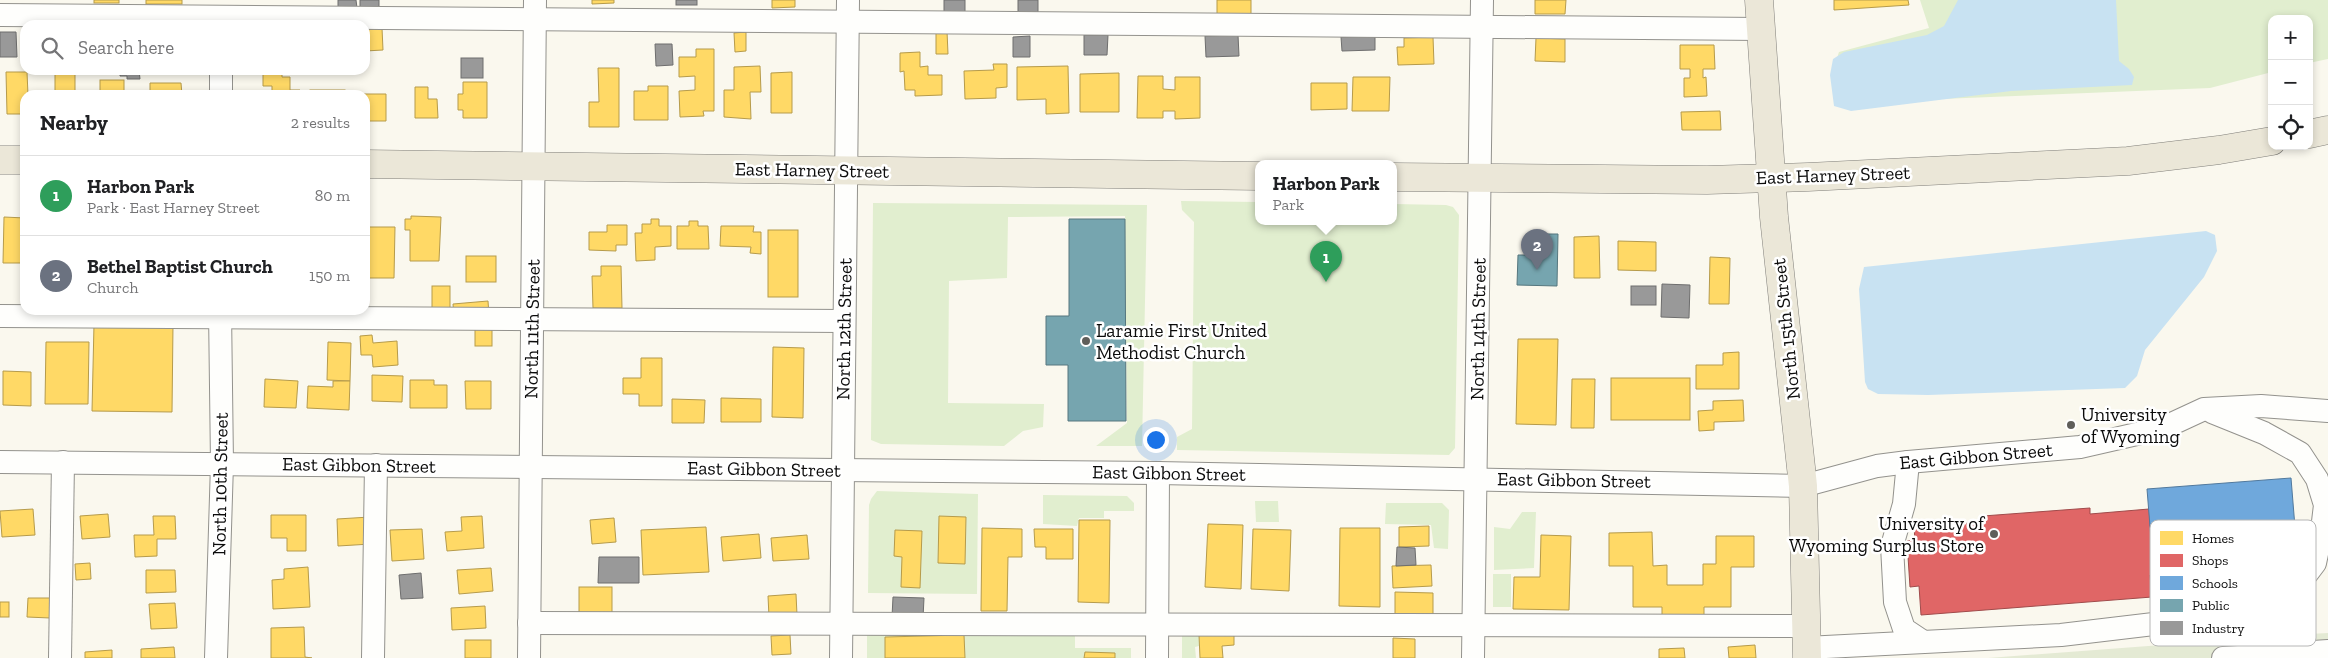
<!DOCTYPE html>
<html lang="en">
<head>
<meta charset="utf-8">
<style>
  body { margin:0; font-family:"Zilla Slab",serif; background:#f2f2f2; color:#202124 }
  .controls { position:absolute; right:15px; top:15px; display:grid; overflow:hidden; border-radius:10px; box-shadow:0 2px 8px #0003 }
  .controls button { width:45px; height:45px; display:grid; place-items:center; padding:0; border:0; border-bottom:1px solid #e0e0e0; background:#fff; color:#202124; font:25px sans-serif }
  .you { position:absolute; left:1155px; top:439px; width:18px; height:18px; margin:-12px; border:4px solid #fff; border-radius:50%; background:#1a73e8; box-shadow:0 0 0 8px #1a73e833 }
  .badge { display:grid; place-items:center; width:32px; height:32px; border-radius:50%; background:#5f5e5a; color:#fff; font-size:16px; font-weight:700 }
  .pin { position:absolute; translate:-50% -41px; filter:drop-shadow(0 1px 2px #0008) }
  .pin::after { content:''; position:absolute; top:26px; width:18px; height:15px; background:inherit; clip-path:polygon(0 0,100% 0,50% 100%) }
  .popup { position:absolute; left:1255px; top:160px; width:142px; height:65px; box-sizing:border-box; display:grid; place-content:center; border-radius:10px; background:#fff; filter:drop-shadow(0 1px 4px #0005); font-size:16px; white-space:nowrap; color:#757577 }
  .popup b { font-size:19px; color:#202124 }
  .popup::after { content:''; position:absolute; left:50%; top:100%; margin-left:-10px; border:10px solid transparent; border-top-color:#fff }
  .list { margin:0; padding:0; list-style:none }
  h2 { display:flex; justify-content:space-between; align-items:center; height:65px; margin:0; padding:0 20px; font-size:21px }
  h2 small { font-size:16px; font-weight:400; color:#757577 }
  .list li { display:grid; grid-template-columns:32px 1fr auto; gap:15px; align-items:center; box-sizing:border-box; height:80px; padding:0 20px; border-top:1px solid #e0e0e0 }
  .list b { display:block; font-size:19px; white-space:nowrap }
  .list p { margin:0; font-size:16px; white-space:nowrap; color:#757577 }
  .list em { font-size:16px; font-style:normal; color:#757577 }
  .icon { flex:none; width:28px; height:28px; fill:none; stroke:currentColor; stroke-width:2; stroke-linecap:round; stroke-linejoin:round }
  .map { position:relative; flex:none; width:2328px; height:658px; overflow:hidden }
  .search { position:absolute; background:#fff; box-shadow:0 2px 8px #0003; left:20px; top:20px; width:350px; height:55px; display:flex; align-items:center; gap:12px; box-sizing:border-box; padding:0 18px; border-radius:15px; color:#757577; font-size:19px }
  .panel { position:absolute; background:#fff; box-shadow:0 2px 8px #0003; left:20px; top:90px; width:350px; height:225px; border-radius:15px }
  .map>svg:first-child { display:block }
</style>
</head>
<body>
<div class="map">
<svg width="2328" height="658" viewBox="0 0 2328 658">
  <rect width="100%" height="100%" fill="#faf8ee"/>
  <!-- green -->
  <g fill="#e1eecf">
    <polygon points="1920,0 2328,0 2328,59 2309,63 2309,19 2272,19 2272,72 2210,88 1842,103 1833,70 1839,52 1929,28"/>
    <polygon points="1181,201 1258,202 1258,221 1394,221 1394,204 1446,205 1453,207 1459,215 1455,448 1449,455 1177,450 1177,437 1192,429 1194,222 1182,210"/>
    <polygon points="873,203 1147,205 1142,446 1096,446 1127,423 1125,216 1008,217 1007,278 949,281 948,403 1044,404 1043,427 1023,431 1004,446 881,444 871,440"/>
    <polygon points="877,491 978,494 977,594 868,593 869,505 871,499"/>
    <polygon points="1043,495 1127,496 1134,503 1134,511 1104,511 1104,518 1079,518 1077,526 1043,524"/>
    <polygon points="1255,501 1278,501 1279,522 1256,522"/>
    <polygon points="1386,503 1442,503 1449,510 1448,549 1434,548 1431,525 1385,524"/>
    <polygon points="1522,512 1536,512 1534,568 1494,570 1494,527 1510,529"/>
    <rect x="1493" y="574" width="18" height="33"/>
    <polygon points="1075,630 1075,648 1131,648 1131,658 867,658 867,632"/>
    <polygon points="1182,630 1199,630 1199,646 1195,647 1196,658 1182,658"/>
  </g>
  <!-- cemetery -->
  <polygon fill="#e4ead4" points="2328,633 2328,658 1988,658 2309,634"/>
  <!-- water -->
  <g fill="#c8e2f2">
    <polygon points="1958,0 2116,0 2119,61 2129,69 2134,77 2132,85 2011,91 1851,111 1834,106 1830,75 1833,59 1844,52 1927,35 1944,26"/>
    <polygon points="2206,231 2215,235 2217,251 2204,277 2145,350 2137,376 2125,388 1928,395 1878,394 1868,389 1865,382 1859,289 1864,267"/>
  </g>
  <!-- homes -->
  <g fill="#ffd966" stroke="#b69b4b">
    <rect x="94" y="0" width="25" height="3"/>
    <rect x="146" y="0" width="36" height="4"/>
    <polygon points="592,0 614,0 614,3 592,4"/>
    <polygon points="772,0 795,0 795,7 772,8"/>
    <rect x="1217" y="0" width="34" height="22"/>
    <polygon points="1535,0 1566,0 1565,14 1535,14"/>
    <polygon points="1834,0 1908,0 1909,5 1834,10"/>
    <polygon points="382,28 383,50 365,51 365,29"/>
    <polygon points="947,31 948,54 936,54 936,32"/>
    <polygon points="746,32 746,51 735,52 734,33"/>
    <polygon points="1433,37 1434,64 1398,65 1397,47 1404,47 1404,38"/>
    <polygon points="1536,38 1565,39 1565,62 1535,61"/>
    <polygon points="1680,45 1714,45 1715,69 1703,69 1703,78 1706,77 1707,96 1684,97 1684,78 1690,78 1690,69 1680,69"/>
    <polygon points="696,49 714,49 714,111 703,111 704,116 680,117 679,91 695,90 695,76 679,77 679,57 696,57"/>
    <polygon points="920,52 920,67 928,66 928,75 942,75 942,95 915,96 915,90 905,90 904,71 900,72 900,53"/>
    <polygon points="993,64 1007,64 1007,87 996,88 996,98 965,99 964,71 994,70"/>
    <polygon points="760,66 761,92 750,92 751,119 724,117 724,90 734,90 734,67"/>
    <polygon points="1068,66 1069,113 1046,114 1046,99 1017,100 1017,67"/>
    <polygon points="598,68 619,68 619,127 589,127 589,102 599,102"/>
    <polygon points="263,70 282,70 282,77 290,77 290,90 300,90 300,95 272,95 272,86 263,86"/>
    <polygon points="6,72 27,72 28,95 25,95 25,114 7,114"/>
    <polygon points="792,72 792,113 771,113 771,73"/>
    <rect x="55" y="73" width="20" height="22"/>
    <polygon points="1119,73 1119,112 1080,112 1080,74"/>
    <polygon points="1138,76 1163,76 1163,89 1175,90 1175,77 1200,77 1200,118 1175,119 1175,111 1163,111 1163,118 1137,118"/>
    <polygon points="1353,77 1390,77 1389,111 1352,111"/>
    <rect x="100" y="80" width="24" height="15"/>
    <polygon points="463,82 487,82 487,118 463,118 463,110 458,110 458,94 463,94"/>
    <polygon points="150,83 181,83 182,95 150,95"/>
    <polygon points="1311,83 1347,83 1347,109 1311,110"/>
    <polygon points="648,86 668,86 668,120 634,120 634,91 648,91"/>
    <polygon points="415,87 428,87 428,99 437,99 438,118 415,118"/>
    <rect x="310" y="90" width="35" height="5"/>
    <polygon points="363,94 386,94 386,121 365,121 365,95"/>
    <polygon points="1720,111 1721,130 1682,130 1681,112"/>
    <polygon points="411,216 441,217 439,261 410,261 410,230 405,230 405,219 411,219"/>
    <polygon points="4,217 25,218 25,263 3,263"/>
    <polygon points="651,219 659,219 659,226 671,226 671,246 655,247 655,260 636,261 635,233 642,233 642,224 651,224"/>
    <polygon points="689,221 698,221 698,226 708,226 709,249 677,249 677,226 689,226"/>
    <polygon points="607,225 627,225 627,245 616,245 616,251 589,250 589,232 607,232"/>
    <polygon points="721,226 754,226 753,232 761,232 761,254 750,253 751,247 720,246"/>
    <polygon points="365,227 395,227 394,278 365,278"/>
    <rect x="768" y="230" width="30" height="67"/>
    <polygon points="1599,236 1600,278 1574,278 1574,237"/>
    <polygon points="1618,241 1656,242 1656,271 1618,270"/>
    <rect x="466" y="256" width="30" height="26"/>
    <polygon points="1710,257 1730,258 1729,304 1709,304"/>
    <polygon points="601,266 621,266 622,308 593,308 592,276 601,276"/>
    <rect x="432" y="286" width="18" height="22"/>
    <polygon points="488,301 489,315 454,317 453,304"/>
    <polygon points="94,324 173,325 172,412 92,411"/>
    <rect x="475" y="328" width="17" height="18"/>
    <polygon points="372,335 373,343 397,341 398,365 373,367 372,355 361,355 360,336"/>
    <polygon points="1518,339 1558,339 1556,425 1516,424"/>
    <polygon points="46,342 89,342 88,404 45,404"/>
    <polygon points="328,342 351,343 350,381 327,380"/>
    <polygon points="773,347 804,348 803,418 772,417"/>
    <polygon points="1739,352 1739,389 1696,389 1696,365 1723,365 1723,353"/>
    <polygon points="641,358 662,358 662,406 639,406 639,394 623,394 623,378 641,378"/>
    <polygon points="3,371 31,372 31,406 3,405"/>
    <polygon points="372,375 403,376 402,402 372,401"/>
    <rect x="1611" y="378" width="79" height="42"/>
    <polygon points="265,379 298,381 296,408 264,407"/>
    <polygon points="1572,379 1595,379 1594,428 1571,428"/>
    <polygon points="410,380 434,380 434,385 447,385 447,408 410,408"/>
    <polygon points="333,381 350,381 349,410 307,408 308,386 333,387"/>
    <polygon points="465,381 491,381 491,409 466,409"/>
    <polygon points="721,398 761,399 761,422 721,422"/>
    <polygon points="672,399 705,400 704,423 672,423"/>
    <polygon points="1743,400 1744,421 1714,422 1714,430 1699,431 1698,411 1713,410 1713,401"/>
    <polygon points="33,509 35,535 2,537 0,511"/>
    <polygon points="108,514 110,537 82,539 80,516"/>
    <polygon points="271,515 306,515 306,551 287,551 287,538 271,538"/>
    <polygon points="153,516 175,516 176,539 157,539 157,556 135,557 134,535 154,535"/>
    <polygon points="482,516 484,548 447,551 445,532 462,531 461,517"/>
    <polygon points="939,516 966,517 965,564 938,563"/>
    <polygon points="370,517 371,544 338,546 337,519"/>
    <polygon points="614,518 616,542 592,544 590,520"/>
    <polygon points="1079,520 1110,520 1109,603 1078,602"/>
    <polygon points="1208,524 1243,525 1241,589 1205,587"/>
    <polygon points="1429,526 1429,546 1399,547 1399,527"/>
    <polygon points="706,527 709,572 643,575 641,530"/>
    <polygon points="982,528 1022,529 1022,557 1008,557 1007,611 981,611"/>
    <polygon points="1340,528 1380,528 1380,607 1339,606"/>
    <polygon points="422,529 424,559 392,561 390,530"/>
    <polygon points="1034,529 1073,529 1073,559 1046,559 1046,547 1035,547"/>
    <polygon points="1253,529 1291,530 1289,591 1251,589"/>
    <polygon points="895,530 922,531 920,588 901,587 902,557 894,556"/>
    <polygon points="1652,532 1653,566 1667,565 1667,585 1703,585 1703,564 1716,564 1716,536 1754,536 1754,567 1731,567 1731,607 1704,607 1704,621 1662,622 1662,607 1633,607 1633,566 1609,566 1609,533"/>
    <polygon points="759,534 761,558 723,561 721,537"/>
    <polygon points="807,535 809,559 773,561 771,538"/>
    <polygon points="1541,535 1571,536 1569,610 1513,609 1514,577 1540,577"/>
    <polygon points="90,563 91,579 76,580 75,564"/>
    <polygon points="1431,565 1432,586 1393,588 1392,566"/>
    <polygon points="308,567 310,607 273,609 272,580 284,579 284,569"/>
    <polygon points="491,568 493,591 459,594 457,570"/>
    <polygon points="146,570 175,570 176,592 146,593"/>
    <rect x="579" y="587" width="33" height="27"/>
    <polygon points="1395,592 1433,593 1433,617 1395,616"/>
    <polygon points="796,594 797,615 769,617 768,596"/>
    <polygon points="28,598 50,598 50,618 27,617"/>
    <rect x="0" y="602" width="9" height="15"/>
    <polygon points="175,603 177,628 151,629 149,604"/>
    <polygon points="485,606 486,628 452,630 451,608"/>
    <polygon points="304,627 305,657 312,658 271,658 271,628"/>
    <polygon points="1234,634 1234,645 1222,646 1223,658 1200,658 1199,635"/>
    <polygon points="790,635 791,654 772,655 771,636"/>
    <polygon points="964,635 965,658 885,658 885,637"/>
    <polygon points="1393,638 1415,639 1415,658 1393,658"/>
    <rect x="465" y="640" width="26" height="18"/>
    <polygon points="1755,645 1756,658 1729,658 1728,647"/>
    <polygon points="174,647 175,658 141,658 141,649"/>
    <polygon points="1684,648 1685,658 1659,658 1659,649"/>
    <polygon points="112,650 112,658 85,658 85,652"/>
    <polygon points="1085,652 1115,653 1115,658 1084,658"/>
  </g>
  <!-- shops -->
  <polygon fill="#e06666" stroke="#a04b4b" points="2090,508 2090,514 2149,509 2154,575 2150,575 2152,597 1921,615 1919,586 1910,587 1907,541 1915,540 1914,527 1984,522 1983,516"/>
  <!-- schools -->
  <polygon fill="#6fa8dc" stroke="#51799d" points="2291,478 2298,564 2154,576 2147,489"/>
  <!-- public -->
  <g fill="#76a5af" stroke="#56777e">
    <polygon points="1069,219 1125,219 1126,421 1068,421 1068,365 1046,365 1046,316 1069,316"/>
    <polygon points="1526,234 1558,234 1557,286 1517,285 1518,255 1526,255"/>
  </g>
  <!-- industry -->
  <g fill="#999" stroke="#6e6e6e">
    <polygon points="338,0 356,0 357,8 338,8"/>
    <rect x="360" y="0" width="19" height="8"/>
    <rect x="676" y="0" width="21" height="5"/>
    <rect x="944" y="0" width="21" height="14"/>
    <rect x="1018" y="0" width="20" height="17"/>
    <polygon points="0,32 16,32 17,57 0,57"/>
    <polygon points="1084,35 1108,35 1107,55 1084,55"/>
    <polygon points="1238,35 1239,56 1206,57 1205,36"/>
    <polygon points="1030,36 1030,57 1013,57 1013,37"/>
    <polygon points="1375,36 1375,50 1342,51 1341,37"/>
    <polygon points="655,44 672,44 673,65 656,66"/>
    <rect x="461" y="58" width="22" height="20"/>
    <polygon points="120,70 139,70 140,79 127,79 127,76 120,76"/>
    <polygon points="1662,284 1690,285 1689,318 1661,317"/>
    <rect x="1631" y="286" width="25" height="19"/>
    <polygon points="1397,547 1415,548 1416,565 1396,566"/>
    <polygon points="599,557 639,557 639,583 598,583"/>
    <polygon points="421,573 423,598 401,599 399,575"/>
    <polygon points="893,597 924,598 923,618 892,617"/>
  </g>
  <g fill="none" stroke-linecap="round" stroke-linejoin="round">
    <defs>
      <g id="minor">
        <polyline points="0,15 1761,29"/>
        <polyline points="221,95 221,70"/>
        <polyline points="0,316 844,321"/>
        <polyline points="0,462 1158,473 1803,486 1877,466 1908,462 2080,447 2163,428 2204,409 2261,406 2328,411"/>
        <polyline points="1908,462 1904,504 1892,546 1895,602 1904,629 1922,641"/>
        <polyline points="529,623 1805,626"/>
        <polyline points="1806,648 2061,635 2221,616 2269,608 2290,596 2315,563 2322,530 2325,505 2317,479 2300,453 2264,433 2212,412"/>
        <polyline points="60,658 63,462"/>
        <polyline points="216,658 222,464 220,310"/>
        <polyline points="373,658 376,465"/>
        <polyline points="529,658 535,0"/>
        <polyline points="841,658 848,0"/>
        <polyline points="1157,658 1158,473"/>
        <polyline points="1473,658 1482,0"/>
        <polyline points="2223,658 2328,651"/>
      </g>
      <g id="major">
        <polyline points="1759,0 1774,217 1803,486 1807,658"/>
        <polyline points="2309,134 2328,130"/>
        <polyline points="0,160 25,160"/>
        <polyline points="365,164 1258,176"/>
        <polyline points="1394,177 1707,180 1808,177 2128,161 2219,150 2272,141"/>
      </g>
    </defs>
    <!-- minor casing -->
    <use href="#minor" stroke="#93928d" stroke-width="24"/>
    <!-- major casing -->
    <use href="#major" stroke="#807f7a" stroke-width="29"/>
    <!-- minor -->
    <use href="#minor" stroke="#fefefc" stroke-width="22"/>
    <!-- major -->
    <use href="#major" stroke="#ebe7d8" stroke-width="28"/>
  </g>
  <!-- markers -->
  <g fill="#5f5e5a" stroke="#fff" stroke-width="2">
    <circle cx="1086" cy="341" r="5"/>
    <circle cx="2071" cy="425" r="5"/>
    <circle cx="1994" cy="534" r="5"/>
  </g>
  <g text-anchor="middle" dominant-baseline="central" stroke-width="5" stroke-linejoin="round" paint-order="stroke">
    <!-- street labels -->
    <g font-size="19" fill="#0b0b0b" stroke="#fff">
      <text transform="translate(812 170) rotate(1)">East Harney Street</text>
      <text transform="translate(1833 175) rotate(-2)">East Harney Street</text>
      <text transform="translate(532 329) rotate(-89)">North 11th Street</text>
      <text transform="translate(844 329) rotate(-89)">North 12th Street</text>
      <text transform="translate(1478 329) rotate(-89)">North 14th Street</text>
      <text transform="translate(1786 329) rotate(-96)">North 15th Street</text>
      <text transform="translate(1976 456) rotate(-5)">East Gibbon Street</text>
      <text transform="translate(359 465) rotate(1)">East Gibbon Street</text>
      <text transform="translate(764 469) rotate(1)">East Gibbon Street</text>
      <text transform="translate(1169 473) rotate(1)">East Gibbon Street</text>
      <text transform="translate(1574 480) rotate(1)">East Gibbon Street</text>
      <text transform="translate(220 484) rotate(-89)">North 10th Street</text>
    </g>
    <!-- poi labels -->
    <g font-size="19" fill="#0b0b0b" stroke="#fff" text-anchor="start">
      <text x="1096" y="330">Laramie First United<tspan x="1096" dy="22">Methodist Church</tspan></text>
      <text x="2081" y="414">University<tspan x="2081" dy="22">of Wyoming</tspan></text>
      <text x="1984" y="523" text-anchor="end">University of<tspan x="1984" dy="22">Wyoming Surplus Store</tspan></text>
    </g>
  </g>
  <!-- legend -->
  <rect x="2150" y="520" width="166" height="126" rx="8" fill="#fff" stroke="#b6b6b6" stroke-width="1"/>
  <rect x="2160" y="531" width="23" height="14" fill="#ffd966"/>
  <rect x="2160" y="554" width="23" height="13" fill="#e06666"/>
  <rect x="2160" y="576" width="23" height="14" fill="#6fa8dc"/>
  <rect x="2160" y="599" width="23" height="13" fill="#76a5af"/>
  <rect x="2160" y="621" width="23" height="14" fill="#999"/>
  <g font-size="14" fill="#0b0b0b">
    <text x="2192" y="543">Homes</text>
    <text x="2192" y="565">Shops</text>
    <text x="2192" y="588">Schools</text>
    <text x="2192" y="610">Public</text>
    <text x="2192" y="633">Industry</text>
  </g>
</svg>
<div class="controls">
<button>+</button>
<button>−</button>
<button><svg class="icon" aria-label="locate" viewBox="0 0 24 24"><circle cx="12" cy="12" r="6"/><path d="M12 2v4M12 18v4M2 12h4M18 12h4"/></svg></button>
</div>
<div class="you"></div>
<div class="pin badge" style="left:1326px;top:282px;background:#2e9e5b">1</div>
<div class="popup"><b>Harbon Park</b>Park</div>
<div class="pin badge" style="left:1537px;top:270px;background:#6b7280">2</div>
<div class="search"><svg class="icon" aria-label="search" viewBox="0 0 24 24"><circle cx="10" cy="10" r="6"/><path d="M15 15l6 6"/></svg>Search here</div>
<section class="panel">
<h2>Nearby<small>2 results</small></h2>
<ul class="list">
<li><span class="badge" style="background:#2e9e5b">1</span><div><b>Harbon Park</b><p>Park · East Harney Street</p></div><em>80 m</em></li>
<li><span class="badge" style="background:#6b7280">2</span><div><b>Bethel Baptist Church</b><p>Church</p></div><em>150 m</em></li>
</ul>
</section>
</div>
</body>
</html>
